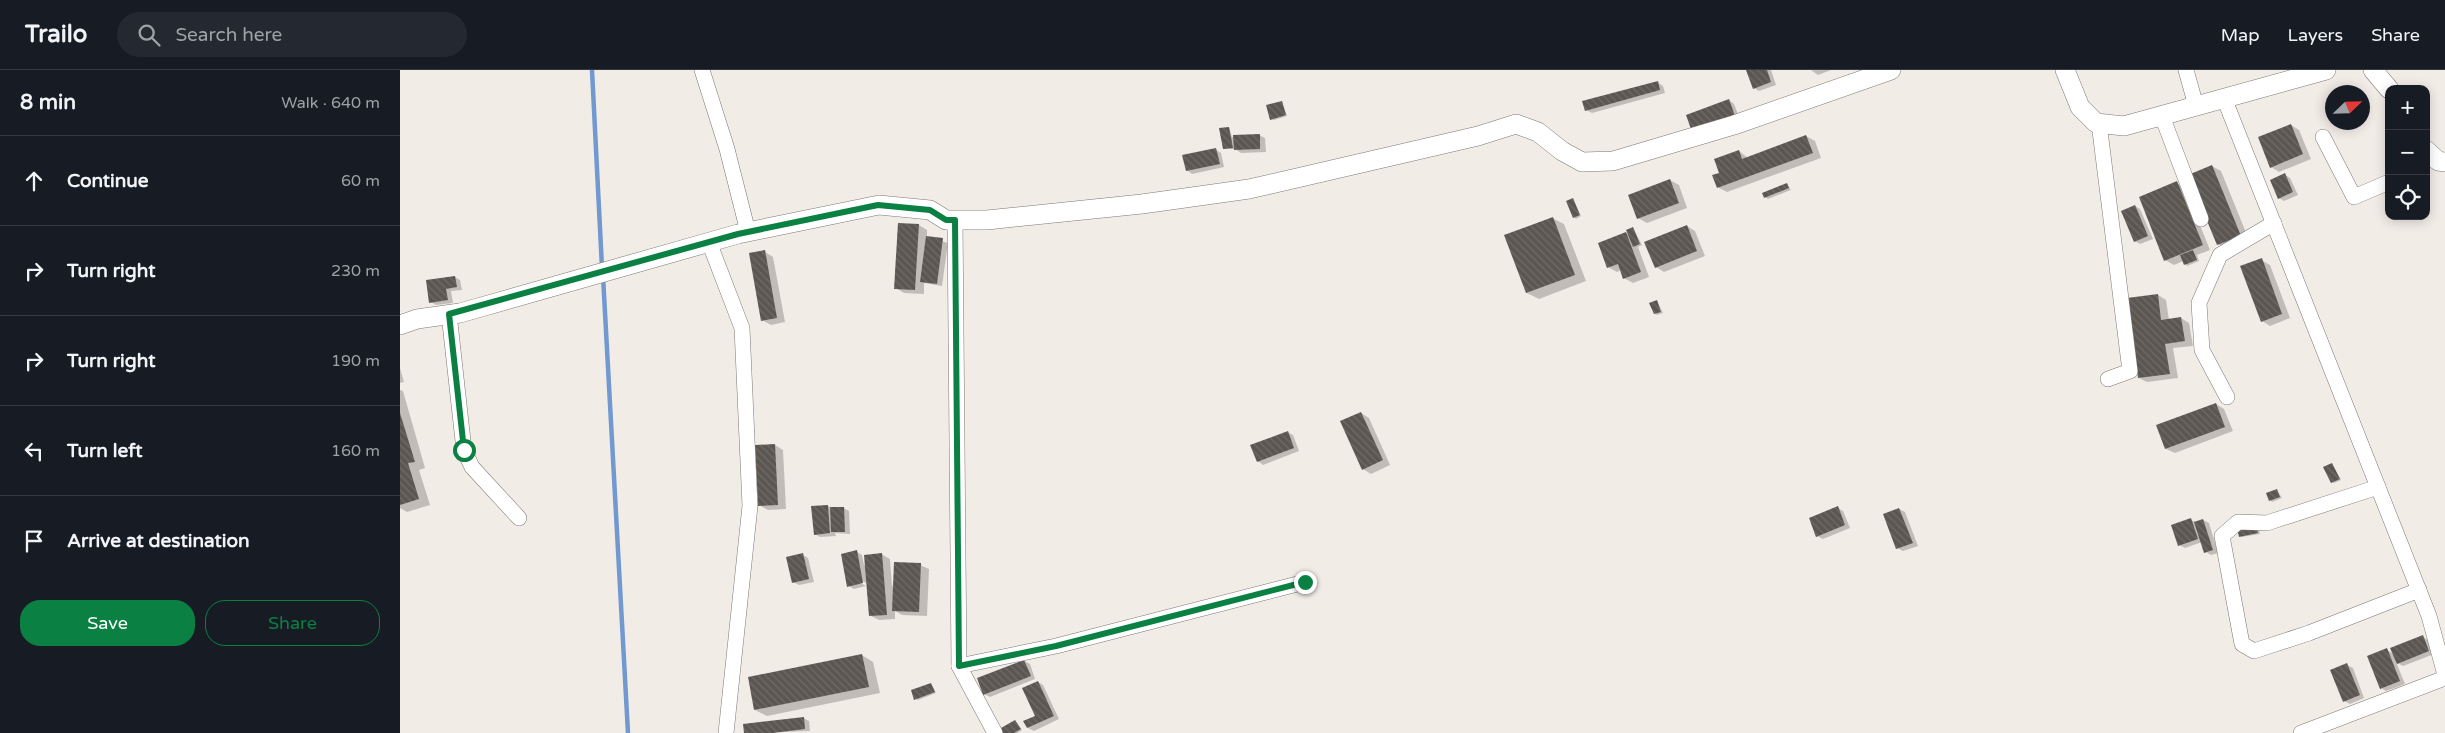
<!DOCTYPE html>
<html lang="en">
<head>
<meta charset="utf-8">
<style>
  body { margin:0; font-family:"Varela Round",sans-serif; background:#242831; color:#f1f3f6 }
  .controls { position:absolute; right:15px; top:15px; display:grid; overflow:hidden; border-radius:10px; box-shadow:0 2px 12px #0003 }
  .controls button { width:45px; height:45px; display:grid; place-items:center; padding:0; border:0; border-bottom:1px solid #363941; background:#171b24; color:#f1f3f6; font:25px sans-serif }
  .compass { position:absolute; left:1925px; top:15px; width:45px; height:45px; border-radius:50%; background:#171b24; box-shadow:0 2px 12px #0003; rotate:67deg }
  .stop { position:absolute; width:15px; height:15px; margin:-11px; border:4px solid #0b8043; border-radius:50%; background:#fff }
  .stop.end { background:#0b8043; border-color:#fff; box-shadow:0 1px 5px #0008 }
  .list { margin:0; padding:0; list-style:none }
  h2 { display:flex; justify-content:space-between; align-items:center; height:65px; margin:0; padding:0 20px; font-size:21px }
  h2 small { font-size:16px; font-weight:400; color:#9ea1a6 }
  .list li { display:grid; grid-template-columns:32px 1fr auto; gap:15px; align-items:center; box-sizing:border-box; height:90px; padding:0 20px; border-top:1px solid #363941 }
  .list b { display:block; font-size:19px; white-space:nowrap }
  .list em { font-size:16px; font-style:normal; color:#9ea1a6 }
  .actions { display:flex; gap:10px; padding:15px 20px }
  .actions a { flex:1; padding:11px 0; border:1px solid #0b8043; border-radius:20px; text-align:center; font-size:18px; color:#0b8043 }
  .actions .main { background:#0b8043; color:#fff }
  .icon { flex:none; width:28px; height:28px; fill:none; stroke:currentColor; stroke-width:2; stroke-linecap:round; stroke-linejoin:round }
  .map { position:relative; flex:none; width:2045px; height:663px; overflow:hidden }
  header { display:flex; align-items:center; gap:30px; box-sizing:border-box; height:70px; padding:0 25px; background:#171b24; border-bottom:1px solid #363941 }
  header strong { font-size:24px }
  nav { display:flex; gap:28px; margin-inline-start:auto; font-size:18px }
  .search { width:350px; height:45px; background:#242831; display:flex; align-items:center; gap:12px; box-sizing:border-box; padding:0 18px; border-radius:28px; color:#9ea1a6; font-size:19px }
  main { display:flex }
  aside { flex:1; background:#171b24 }
  .map>svg:first-child { display:block }
</style>
</head>
<body>
<header>
<strong>Trailo</strong>
<div class="search"><svg class="icon" aria-label="search" viewBox="0 0 24 24"><circle cx="10" cy="10" r="6"/><path d="M15 15l6 6"/></svg>Search here</div>
<nav><a>Map</a><a>Layers</a><a>Share</a></nav>
</header>
<main>
<aside>
<h2>8 min<small>Walk · 640 m</small></h2>
<ul class="list">
<li><svg class="icon" aria-label="ahead" viewBox="0 0 24 24"><path d="M12 20V5M6 11l6-6 6 6"/></svg><div><b>Continue</b></div><em>60 m</em></li>
<li><svg class="icon" aria-label="right" viewBox="0 0 24 24"><path d="M7 20v-9h11M14 6l5 5-5 5"/></svg><div><b>Turn right</b></div><em>230 m</em></li>
<li><svg class="icon" aria-label="right" viewBox="0 0 24 24"><path d="M7 20v-9h11M14 6l5 5-5 5"/></svg><div><b>Turn right</b></div><em>190 m</em></li>
<li><svg class="icon" aria-label="left" viewBox="0 0 24 24"><path d="M17 20v-9H6M10 6l-5 5 5 5"/></svg><div><b>Turn left</b></div><em>160 m</em></li>
<li><svg class="icon" aria-label="arrive" viewBox="0 0 24 24"><path d="M6 21V4h12l-3 4 3 4H6"/></svg><div><b>Arrive at destination</b></div></li>
</ul>
<div class="actions"><a class="main">Save</a><a>Share</a></div>
</aside>
<div class="map">
<svg width="2045" height="663" viewBox="0 0 2045 663">
  <defs>
    <pattern id="building-back-hatch" width="6" height="6" patternUnits="userSpaceOnUse" patternTransform="scale(1.25)"><rect width="6" height="6" fill="#5b5652"/><path d="M-1 5l2 2M0 0l6 6M5-1l2 2" fill="none" stroke="#6e6a66"/></pattern>
  </defs>
  <rect width="100%" height="100%" fill="#f2ece7"/>
  <!-- shadow -->
  <g fill="#0003">
    <polygon points="1347,0 1371,0 1376,15 1359,21 1354,18"/>
    <polygon points="1411,0 1431,0 1418,5"/>
    <polygon points="1257,12 1263,16 1265,23 1192,43 1186,40"/>
    <polygon points="1329,30 1334,34 1340,49 1299,65"/>
    <polygon points="882,32 887,46 874,50 871,49"/>
    <polygon points="1891,55 1899,60 1911,89 1879,102 1871,97"/>
    <polygon points="829,58 832,67 859,65 865,68 866,82 841,83 835,79 824,79"/>
    <polygon points="1406,66 1415,71 1421,88 1327,122 1319,118 1314,106 1321,103 1339,81 1348,88"/>
    <polygon points="816,80 821,83 824,97 792,104 787,100"/>
    <polygon points="1812,96 1821,101 1849,170 1827,179 1818,174"/>
    <polygon points="1885,105 1890,108 1898,125 1884,131 1879,128"/>
    <polygon points="1270,110 1279,115 1287,138 1247,153 1238,148"/>
    <polygon points="1777,113 1785,118 1810,180 1797,185 1799,191 1787,196 1783,191 1774,195 1765,190"/>
    <polygon points="1387,114 1391,120 1368,129 1365,127"/>
    <polygon points="1173,130 1181,146 1176,149 1174,147"/>
    <polygon points="1735,136 1740,139 1753,169 1740,174 1735,171"/>
    <polygon points="1152,148 1164,154 1186,211 1139,229 1127,223 1105,166"/>
    <polygon points="519,155 527,160 527,167 548,173 542,216 524,213 524,224 504,223 496,218"/>
    <polygon points="1287,156 1295,161 1305,186 1264,202 1256,197"/>
    <polygon points="1233,158 1242,175 1238,177 1249,207 1233,213 1224,208 1221,200 1217,202 1208,197 1226,163 1230,165"/>
    <polygon points="365,182 373,187 385,252 371,255 362,250"/>
    <polygon points="1861,190 1870,195 1890,248 1870,256 1862,251"/>
    <polygon points="55,207 60,210 62,220 51,221 53,233 36,235 31,232"/>
    <polygon points="1758,225 1766,230 1769,250 1781,248 1789,253 1793,276 1773,278 1778,308 1747,312 1739,308"/>
    <polygon points="1257,231 1263,243 1257,245 1255,244"/>
    <polygon points="0,298 4,312 0,313"/>
    <polygon points="0,320 3,321 25,398 19,400 30,435 7,442 0,438"/>
    <polygon points="1816,334 1824,339 1833,361 1775,383 1766,379 1758,356"/>
    <polygon points="961,343 969,348 990,395 971,404 963,399"/>
    <polygon points="887,362 893,365 899,381 863,395 858,391"/>
    <polygon points="375,375 383,380 386,439 368,440 359,435"/>
    <polygon points="1932,394 1941,410 1934,413 1932,412"/>
    <polygon points="1877,420 1882,428 1872,432 1870,430"/>
    <polygon points="428,436 432,438 444,438 449,441 450,464 435,463 436,466 420,467 415,464"/>
    <polygon points="1438,438 1443,441 1450,458 1423,469 1417,466"/>
    <polygon points="1499,439 1505,442 1518,476 1503,481 1497,478"/>
    <polygon points="1791,450 1796,452 1803,450 1809,453 1818,483 1811,485 1806,482 1802,472 1785,478 1779,475"/>
    <polygon points="1858,456 1860,464 1841,467"/>
    <polygon points="457,482 462,485 464,495 481,484 490,489 492,516 520,495 529,499 527,546 502,545 495,541 495,549 479,550 471,546 468,514 459,509 457,511 466,516 454,519 449,516"/>
    <polygon points="403,485 408,488 414,512 399,515 393,512"/>
    <polygon points="2023,567 2028,570 2034,584 2003,596 1996,592 2005,614 1986,621 1981,618 1987,580 1994,584"/>
    <polygon points="462,585 473,592 480,623 367,646 355,640"/>
    <polygon points="624,591 630,594 635,609 590,627 584,624"/>
    <polygon points="1947,595 1953,598 1964,628 1950,634 1944,631"/>
    <polygon points="638,612 643,615 659,649 634,661 628,658 625,652 637,646"/>
    <polygon points="531,614 536,623 518,630 516,629"/>
    <polygon points="403,648 409,651 410,661 345,663"/>
    <polygon points="615,651 622,660 618,663 605,663"/>
  </g>
  <g fill="none" stroke-linecap="round" stroke-linejoin="round">
    <!-- stream -->
    <g stroke="#7198cf" stroke-width="4.5">
      <polyline points="192,0 202,198"/>
      <polyline points="203,206 228,663"/>
    </g>
  </g>
  <!-- building -->
  <g fill="url(#building-back-hatch)">
    <polygon points="1346,0 1367,0 1371,12 1353,19"/>
    <polygon points="1258,11 1260,20 1185,41 1182,31"/>
    <polygon points="1329,29 1335,46 1292,62 1286,45"/>
    <polygon points="882,31 886,45 870,50 866,35"/>
    <polygon points="1891,54 1903,84 1870,98 1858,67"/>
    <polygon points="829,57 833,78 823,79 819,58"/>
    <polygon points="860,64 860,79 834,80 833,65"/>
    <polygon points="1406,65 1413,83 1317,118 1312,105 1319,103 1314,89 1339,80 1342,89"/>
    <polygon points="816,78 820,94 786,101 782,85"/>
    <polygon points="1812,95 1841,166 1817,175 1788,105"/>
    <polygon points="1885,103 1893,122 1878,129 1870,110"/>
    <polygon points="1270,109 1279,133 1237,149 1228,125"/>
    <polygon points="1777,111 1803,175 1764,191 1739,127"/>
    <polygon points="1387,113 1389,118 1364,128 1362,123"/>
    <polygon points="1173,128 1180,145 1173,148 1166,131"/>
    <polygon points="1735,135 1748,166 1734,172 1721,141"/>
    <polygon points="1153,147 1175,205 1126,223 1104,165"/>
    <polygon points="498,153 519,154 515,220 494,219"/>
    <polygon points="1287,155 1297,181 1255,198 1244,172"/>
    <polygon points="1233,157 1240,174 1233,177 1226,160"/>
    <polygon points="1226,162 1241,202 1223,209 1218,194 1207,198 1198,173"/>
    <polygon points="526,166 543,168 537,214 520,212"/>
    <polygon points="365,180 377,248 361,251 349,183"/>
    <polygon points="1793,180 1797,190 1784,195 1780,185"/>
    <polygon points="1862,188 1882,244 1861,252 1840,196"/>
    <polygon points="55,206 57,217 46,219 48,230 29,233 26,210"/>
    <polygon points="1758,224 1761,250 1781,247 1785,271 1765,274 1770,304 1738,308 1727,228"/>
    <polygon points="1257,230 1261,242 1254,244 1249,233"/>
    <polygon points="1816,333 1825,357 1765,379 1756,355"/>
    <polygon points="961,342 983,390 962,400 940,351"/>
    <polygon points="0,343 15,392 8,393 19,429 0,435"/>
    <polygon points="888,361 894,378 857,392 850,375"/>
    <polygon points="375,374 378,435 358,436 355,375"/>
    <polygon points="1932,393 1940,409 1931,413 1923,397"/>
    <polygon points="1877,419 1880,427 1869,431 1866,423"/>
    <polygon points="428,435 430,463 414,465 411,436"/>
    <polygon points="1438,436 1445,455 1416,467 1409,448"/>
    <polygon points="430,437 444,437 445,462 431,462"/>
    <polygon points="1499,438 1513,473 1496,479 1483,444"/>
    <polygon points="1791,448 1798,469 1778,476 1771,455"/>
    <polygon points="1803,449 1813,480 1804,483 1794,452"/>
    <polygon points="1856,453 1858,463 1839,467 1837,458"/>
    <polygon points="457,480 463,513 447,517 441,484"/>
    <polygon points="403,483 409,509 392,513 386,487"/>
    <polygon points="482,483 487,545 469,546 464,485"/>
    <polygon points="494,492 521,493 519,542 492,541"/>
    <polygon points="2023,565 2029,581 1997,594 1990,578"/>
    <polygon points="1987,578 2000,611 1980,619 1967,586"/>
    <polygon points="462,584 469,617 354,640 348,607"/>
    <polygon points="624,590 631,606 583,625 577,608"/>
    <polygon points="1947,593 1960,625 1943,632 1930,600"/>
    <polygon points="638,611 654,646 627,658 623,651 635,646 622,618"/>
    <polygon points="531,613 535,622 514,630 511,620"/>
    <polygon points="404,647 405,659 373,663 344,663 343,654"/>
    <polygon points="615,650 621,659 614,663 603,663 601,658"/>
  </g>
  <g fill="none" stroke-linecap="round" stroke-linejoin="round">
    <defs>
      <g id="minor">
        <polyline points="302,0 327,79 348,162"/>
        <polyline points="1786,0 1796,36"/>
        <polyline points="1824,28 2029,546 2045,605"/>
        <polyline points="1762,46 1801,149"/>
        <polyline points="1699,53 1730,301 1708,309"/>
        <polyline points="1923,67 1954,127 1989,112"/>
        <polyline points="555,150 559,596 595,663"/>
        <polyline points="309,172 342,258 350,436 326,663"/>
        <polyline points="49,244 64,380 72,397 119,448"/>
        <polyline points="1827,327 1802,280 1799,233 1820,185 1874,153"/>
        <polyline points="1978,417 1867,453 1838,452 1822,466 1842,574 1854,581 1909,563 2019,520"/>
        <polyline points="559,596 656,576 905,512"/>
        <polyline points="1901,663 2045,608"/>
      </g>
      <g id="tertiary">
        <polyline points="1665,0 1680,37 1696,53 1724,56 1926,0"/>
        <polyline points="1973,0 1989,19"/>
        <polyline points="2026,80 2038,91 2045,92"/>
        <polyline points="0,255 17,249 60,243 338,164 479,135 530,140 546,150 587,150 742,134 849,119 1078,66 1116,54 1138,62 1162,81 1182,92 1213,91 1334,55 1491,0"/>
      </g>
    </defs>
    <!-- minor casing -->
    <use href="#minor" stroke="#7e7874" stroke-width="16"/>
    <!-- tertiary casing -->
    <use href="#tertiary" stroke="#7e7874" stroke-width="20"/>
    <!-- minor -->
    <use href="#minor" stroke="#fff" stroke-width="15"/>
    <!-- tertiary -->
    <use href="#tertiary" stroke="#fff" stroke-width="19"/>
  </g>
  <g fill="none" stroke-linecap="round" stroke-linejoin="round">
    <!-- route -->
    <polyline stroke="#0b8043" stroke-width="6" points="64,380 49,244 338,164 478,135 530,140 546,150 555,150 559,596 656,576 905,512"/>
  </g>
</svg>
<div class="controls">
<button>+</button>
<button>−</button>
<button><svg class="icon" aria-label="locate" viewBox="0 0 24 24"><circle cx="12" cy="12" r="6"/><path d="M12 2v4M12 18v4M2 12h4M18 12h4"/></svg></button>
</div>
<svg class="compass" viewBox="-18 -18 36 36"><path d="M0-13l5 13h-10z" fill="#e53935"/><path d="M0 13l5-13h-10z" fill="#9ea1a6"/></svg>
<div class="stop" style="left:64px;top:380px"></div>
<div class="stop end" style="left:905px;top:512px"></div>
</div>
</main>
</body>
</html>
